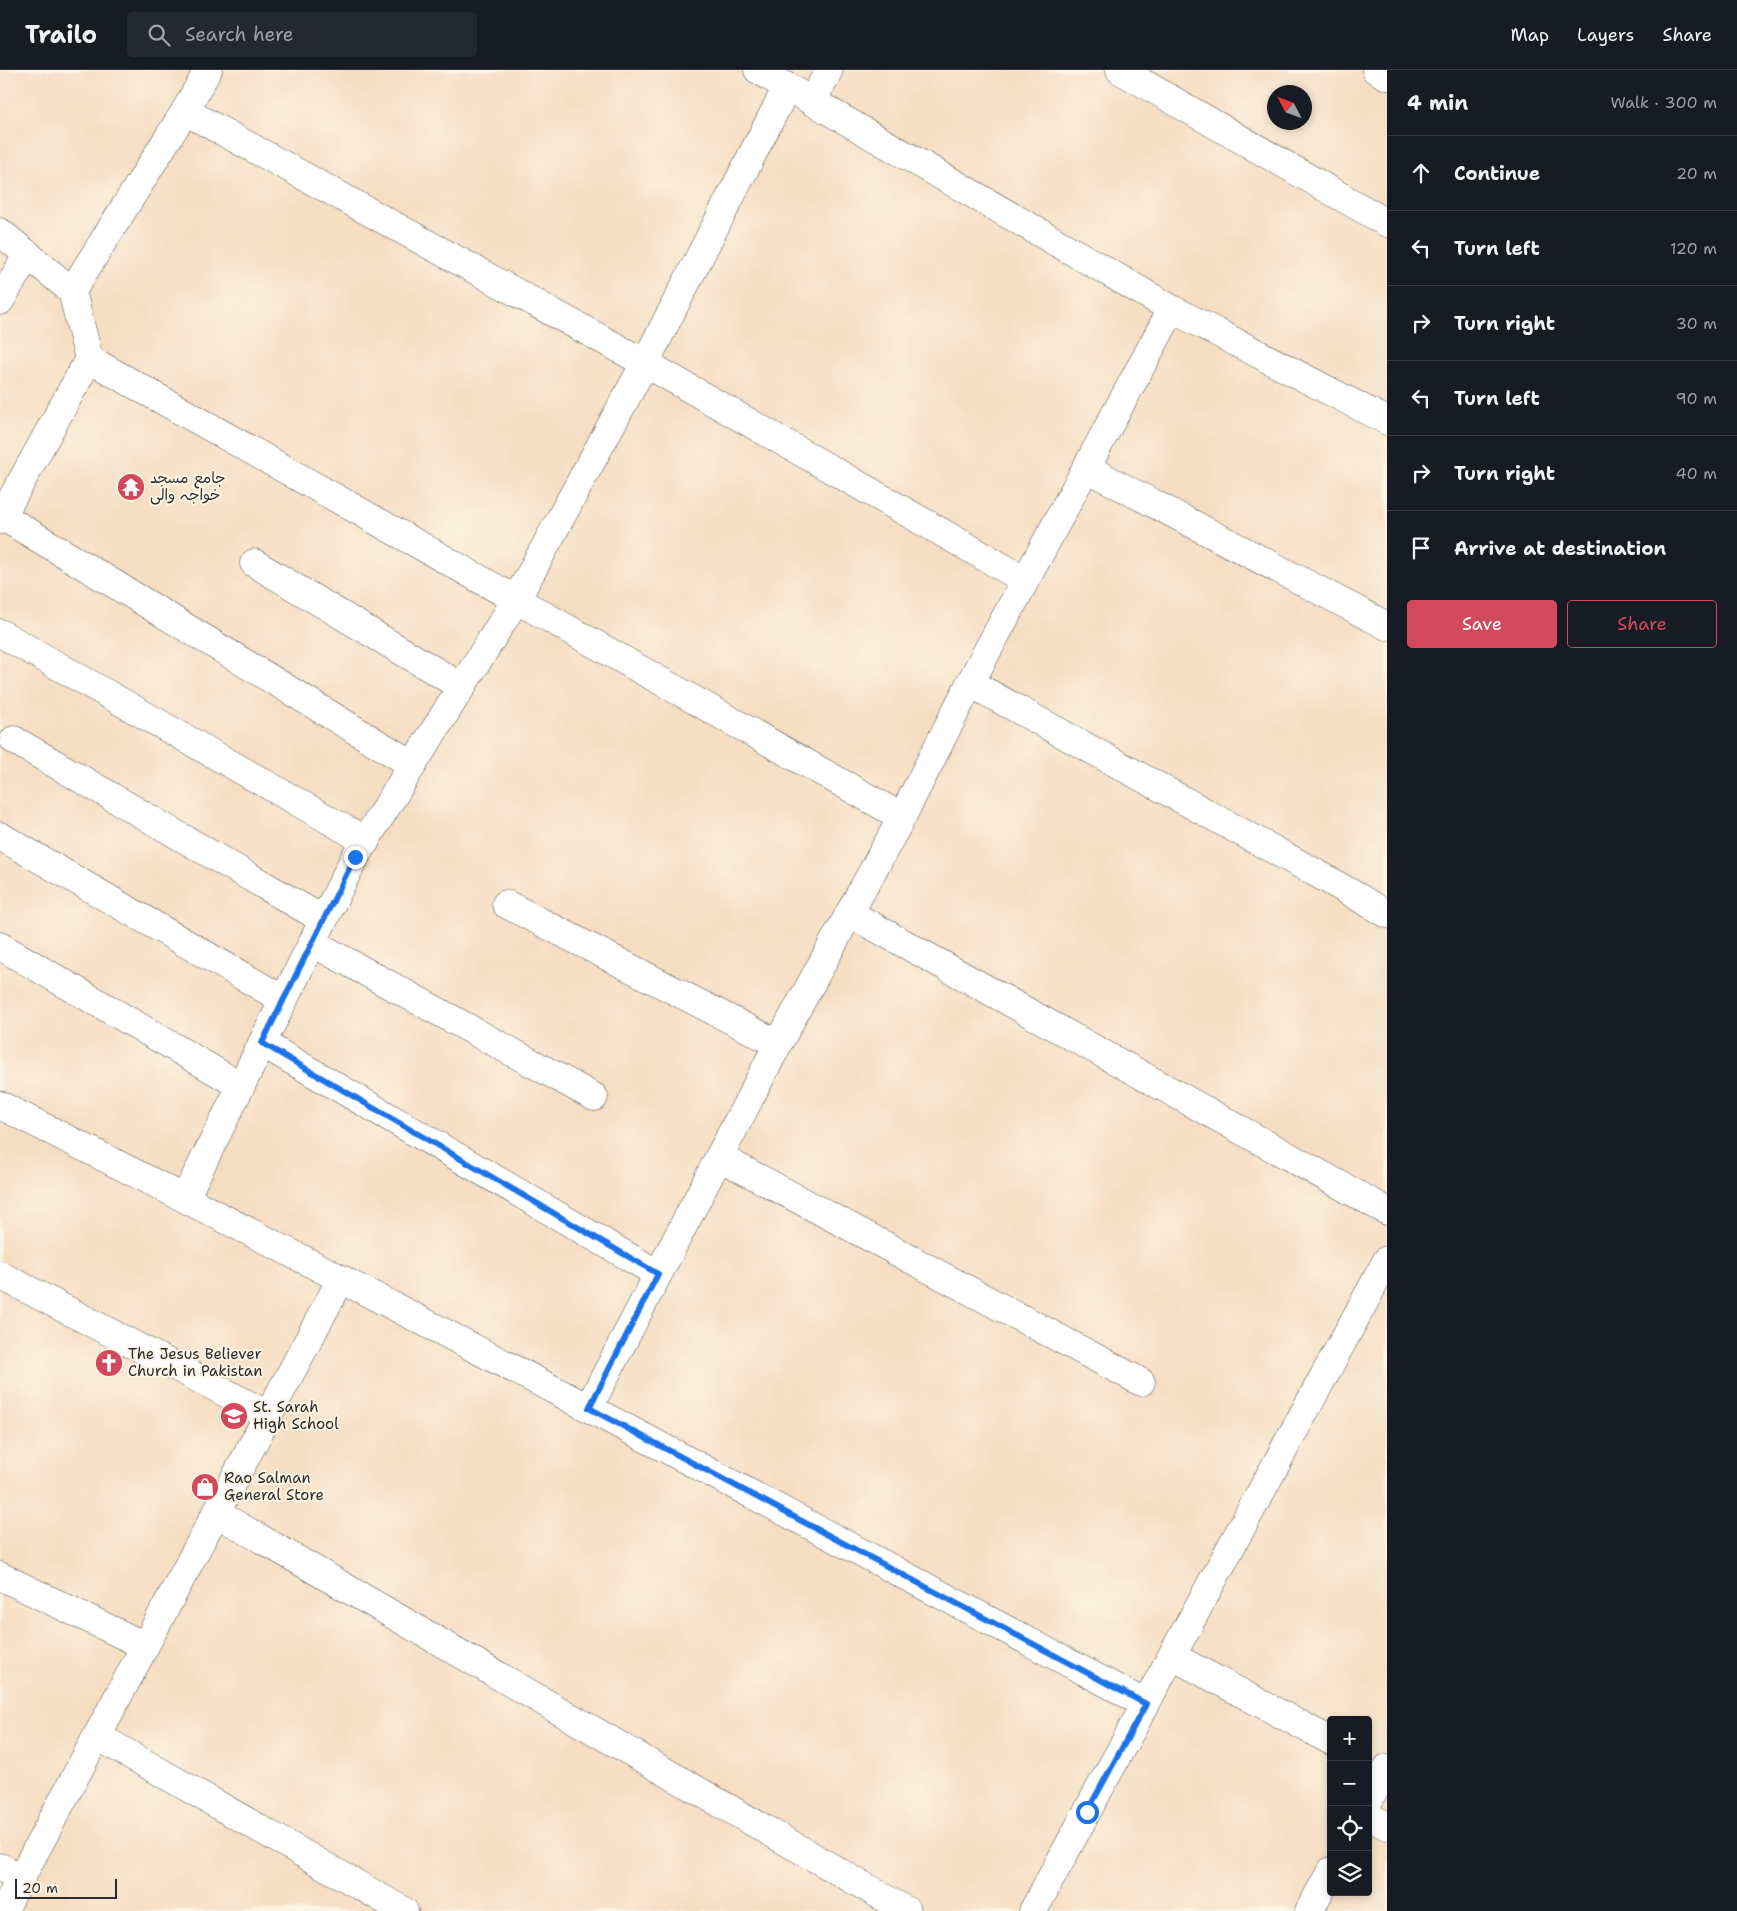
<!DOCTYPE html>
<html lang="en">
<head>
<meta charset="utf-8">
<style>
  body { margin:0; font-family:"Shantell Sans","Playpen Sans Arabic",sans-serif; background:#242831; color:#f1f3f6 }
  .controls { position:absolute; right:15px; bottom:15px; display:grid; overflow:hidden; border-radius:5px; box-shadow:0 2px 8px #0003 }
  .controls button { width:45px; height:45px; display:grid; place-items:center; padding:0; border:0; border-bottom:1px solid #363941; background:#171b24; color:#f1f3f6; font:25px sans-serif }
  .compass { position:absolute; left:1267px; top:15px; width:45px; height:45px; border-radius:50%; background:#171b24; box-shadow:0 2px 8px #0003; rotate:311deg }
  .scale { position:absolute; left:15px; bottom:12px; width:102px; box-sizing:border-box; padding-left:5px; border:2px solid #2b2b2b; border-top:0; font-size:14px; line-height:18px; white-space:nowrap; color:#2b2b2b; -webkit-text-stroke:4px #fcf5e5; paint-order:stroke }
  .stop { position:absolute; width:15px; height:15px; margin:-11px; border:4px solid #1a73e8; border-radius:50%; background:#fff }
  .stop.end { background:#1a73e8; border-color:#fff; box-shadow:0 1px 5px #0008 }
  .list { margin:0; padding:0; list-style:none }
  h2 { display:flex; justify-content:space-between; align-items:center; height:65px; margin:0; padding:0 20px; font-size:21px }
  h2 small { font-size:16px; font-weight:400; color:#9ea1a6 }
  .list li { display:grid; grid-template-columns:32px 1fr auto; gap:15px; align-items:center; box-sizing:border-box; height:75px; padding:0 20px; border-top:1px solid #363941 }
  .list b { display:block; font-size:19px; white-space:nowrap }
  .list em { font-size:16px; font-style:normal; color:#9ea1a6 }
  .actions { display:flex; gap:10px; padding:15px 20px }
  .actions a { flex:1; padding:11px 0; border:1px solid #d1495b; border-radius:5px; text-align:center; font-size:18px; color:#d1495b }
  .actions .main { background:#d1495b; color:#fff }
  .icon { flex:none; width:28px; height:28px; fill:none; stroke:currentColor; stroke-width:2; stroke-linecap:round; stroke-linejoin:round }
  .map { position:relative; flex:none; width:1387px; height:1841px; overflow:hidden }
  header { display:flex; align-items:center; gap:30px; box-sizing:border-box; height:70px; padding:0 25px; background:#171b24; border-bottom:1px solid #363941 }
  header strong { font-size:24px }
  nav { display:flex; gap:28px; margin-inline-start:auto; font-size:18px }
  .search { width:350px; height:45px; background:#242831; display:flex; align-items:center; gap:12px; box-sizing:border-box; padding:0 18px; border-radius:5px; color:#9ea1a6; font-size:19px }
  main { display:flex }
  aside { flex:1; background:#171b24 }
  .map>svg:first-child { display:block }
</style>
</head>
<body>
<header>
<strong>Trailo</strong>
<div class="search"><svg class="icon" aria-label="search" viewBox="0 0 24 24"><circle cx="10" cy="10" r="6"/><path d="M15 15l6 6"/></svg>Search here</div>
<nav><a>Map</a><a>Layers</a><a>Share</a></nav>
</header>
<main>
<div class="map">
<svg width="1387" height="1841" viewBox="0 0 1387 1841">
  <rect width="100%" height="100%" fill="#fcf5e5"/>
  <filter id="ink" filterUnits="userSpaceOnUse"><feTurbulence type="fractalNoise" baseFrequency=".02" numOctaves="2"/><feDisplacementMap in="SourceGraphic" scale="10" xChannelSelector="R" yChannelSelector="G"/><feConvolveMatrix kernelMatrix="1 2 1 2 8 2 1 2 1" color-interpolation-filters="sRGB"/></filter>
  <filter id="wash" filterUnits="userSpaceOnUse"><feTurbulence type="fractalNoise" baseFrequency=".0096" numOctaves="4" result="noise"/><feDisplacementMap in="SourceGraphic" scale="20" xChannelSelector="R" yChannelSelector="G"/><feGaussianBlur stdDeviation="1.12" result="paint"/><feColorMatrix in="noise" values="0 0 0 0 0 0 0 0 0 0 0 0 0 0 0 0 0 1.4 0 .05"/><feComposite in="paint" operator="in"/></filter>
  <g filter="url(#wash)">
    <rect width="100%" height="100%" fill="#f6dec3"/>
  </g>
  <g filter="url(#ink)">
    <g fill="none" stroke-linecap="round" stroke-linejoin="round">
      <defs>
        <g id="minor">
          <polyline points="758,0 1172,239 1387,351"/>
          <polyline points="1120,0 1387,153"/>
          <polyline points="1376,0 1387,6"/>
          <polyline points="812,32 829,0"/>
          <polyline points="185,41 645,293 1025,510"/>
          <polyline points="0,162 72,221"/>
          <polyline points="0,231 28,184"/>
          <polyline points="89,289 902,747"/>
          <polyline points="1086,398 1387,556"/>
          <polyline points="2,446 413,695"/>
          <polyline points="0,450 89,289 72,221 185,41 208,0"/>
          <polyline points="254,493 462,617"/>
          <polyline points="0,563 366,771"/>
          <polyline points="970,613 1325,808 1387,844"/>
          <polyline points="14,670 324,850"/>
          <polyline points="0,766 284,930"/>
          <polyline points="506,834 778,974"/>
          <polyline points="849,843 1387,1141"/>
          <polyline points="313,873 594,1027"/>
          <polyline points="0,876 241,1016"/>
          <polyline points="262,973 658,1204"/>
          <path d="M0,1035C385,1228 765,1431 1146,1634"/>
          <polyline points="719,1087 1141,1312"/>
          <polyline points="185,1128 355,787 516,530 645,293 787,17"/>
          <polyline points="0,1205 268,1345"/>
          <polyline points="589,1337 778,974 902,747 970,613 1172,239"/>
          <polyline points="216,1443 907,1841"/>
          <polyline points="0,1506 145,1576"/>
          <polyline points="1172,1586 1331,1671"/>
          <polyline points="97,1666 404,1841"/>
          <polyline points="1368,1732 1387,1698"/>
          <polyline points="1368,1746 1387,1756"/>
          <polyline points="0,1797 21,1808 341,1209"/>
          <polyline points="3,1841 21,1808"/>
          <polyline points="1033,1841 1387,1190"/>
          <polyline points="1309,1841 1331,1801"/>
        </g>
      </defs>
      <!-- minor casing -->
      <use href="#minor" stroke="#494642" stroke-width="29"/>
      <!-- minor -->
      <use href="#minor" stroke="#fff" stroke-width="28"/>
    </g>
  </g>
  <g fill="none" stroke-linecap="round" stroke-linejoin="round" filter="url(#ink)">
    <!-- route -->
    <polyline stroke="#1a73e8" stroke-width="6" points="355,787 262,973 658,1204 589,1338 1146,1634 1087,1742"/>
  </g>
  <!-- icons -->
  <defs>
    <symbol id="temple-disc" viewBox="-11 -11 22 22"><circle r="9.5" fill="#d1495b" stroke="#fcf5e5"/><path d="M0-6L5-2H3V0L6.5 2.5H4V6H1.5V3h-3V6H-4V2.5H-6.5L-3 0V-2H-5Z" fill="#fff"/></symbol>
    <symbol id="church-disc" viewBox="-11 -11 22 22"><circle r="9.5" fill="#d1495b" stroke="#fcf5e5"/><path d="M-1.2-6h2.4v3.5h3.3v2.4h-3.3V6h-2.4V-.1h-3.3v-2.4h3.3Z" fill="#fff"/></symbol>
    <symbol id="school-disc" viewBox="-11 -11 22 22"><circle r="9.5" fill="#d1495b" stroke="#fcf5e5"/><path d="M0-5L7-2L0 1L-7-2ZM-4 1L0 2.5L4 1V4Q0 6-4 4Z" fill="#fff"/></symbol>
    <symbol id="shop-disc" viewBox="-11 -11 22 22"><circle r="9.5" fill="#d1495b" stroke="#fcf5e5"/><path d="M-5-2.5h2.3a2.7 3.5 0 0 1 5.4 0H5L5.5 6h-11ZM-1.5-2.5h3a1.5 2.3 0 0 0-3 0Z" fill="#fff"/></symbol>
  </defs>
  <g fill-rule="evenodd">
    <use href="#temple-disc" x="115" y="401" width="32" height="32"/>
    <use href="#church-disc" x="93" y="1277" width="32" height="32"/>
    <use href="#school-disc" x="218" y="1330" width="32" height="32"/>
    <use href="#shop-disc" x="189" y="1401" width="32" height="32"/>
  </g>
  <g text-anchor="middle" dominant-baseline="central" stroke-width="4" stroke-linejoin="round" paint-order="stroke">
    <!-- poi labels -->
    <g font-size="15" fill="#2b2b2b" stroke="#fcf5e5" text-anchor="start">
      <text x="150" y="408">جامع مسجد<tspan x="150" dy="17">خواجہ والی</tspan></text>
      <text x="128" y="1284">The Jesus Believer<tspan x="128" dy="17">Church in Pakistan</tspan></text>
      <text x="253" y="1337">St. Sarah<tspan x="253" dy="17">High School</tspan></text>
      <text x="224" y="1408">Rao Salman<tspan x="224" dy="17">General Store</tspan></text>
    </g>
  </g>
</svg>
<div class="controls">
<button>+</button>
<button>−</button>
<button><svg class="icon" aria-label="locate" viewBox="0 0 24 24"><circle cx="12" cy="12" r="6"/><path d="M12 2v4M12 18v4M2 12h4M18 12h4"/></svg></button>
<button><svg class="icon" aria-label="layers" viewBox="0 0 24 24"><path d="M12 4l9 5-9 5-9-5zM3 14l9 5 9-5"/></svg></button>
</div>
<svg class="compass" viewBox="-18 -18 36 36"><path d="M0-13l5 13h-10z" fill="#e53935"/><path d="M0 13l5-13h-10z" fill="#9ea1a6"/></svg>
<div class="scale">20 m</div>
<div class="stop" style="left:1087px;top:1742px"></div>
<div class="stop end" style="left:355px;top:787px"></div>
</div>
<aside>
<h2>4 min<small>Walk · 300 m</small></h2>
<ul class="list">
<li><svg class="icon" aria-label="ahead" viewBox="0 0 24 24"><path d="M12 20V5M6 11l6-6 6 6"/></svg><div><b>Continue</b></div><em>20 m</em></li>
<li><svg class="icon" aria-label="left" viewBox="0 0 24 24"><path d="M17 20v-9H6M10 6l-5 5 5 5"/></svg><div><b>Turn left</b></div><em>120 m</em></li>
<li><svg class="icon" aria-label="right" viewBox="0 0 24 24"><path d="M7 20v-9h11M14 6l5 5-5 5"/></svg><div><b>Turn right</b></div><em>30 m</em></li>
<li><svg class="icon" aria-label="left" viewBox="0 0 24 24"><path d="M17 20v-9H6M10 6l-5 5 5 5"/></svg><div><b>Turn left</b></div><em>90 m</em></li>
<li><svg class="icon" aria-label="right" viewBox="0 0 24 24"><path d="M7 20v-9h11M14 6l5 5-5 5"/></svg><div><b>Turn right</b></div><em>40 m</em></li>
<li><svg class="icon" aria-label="arrive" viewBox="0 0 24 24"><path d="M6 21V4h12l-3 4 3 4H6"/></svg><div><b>Arrive at destination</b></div></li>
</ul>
<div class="actions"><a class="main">Save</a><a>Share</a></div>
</aside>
</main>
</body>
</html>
